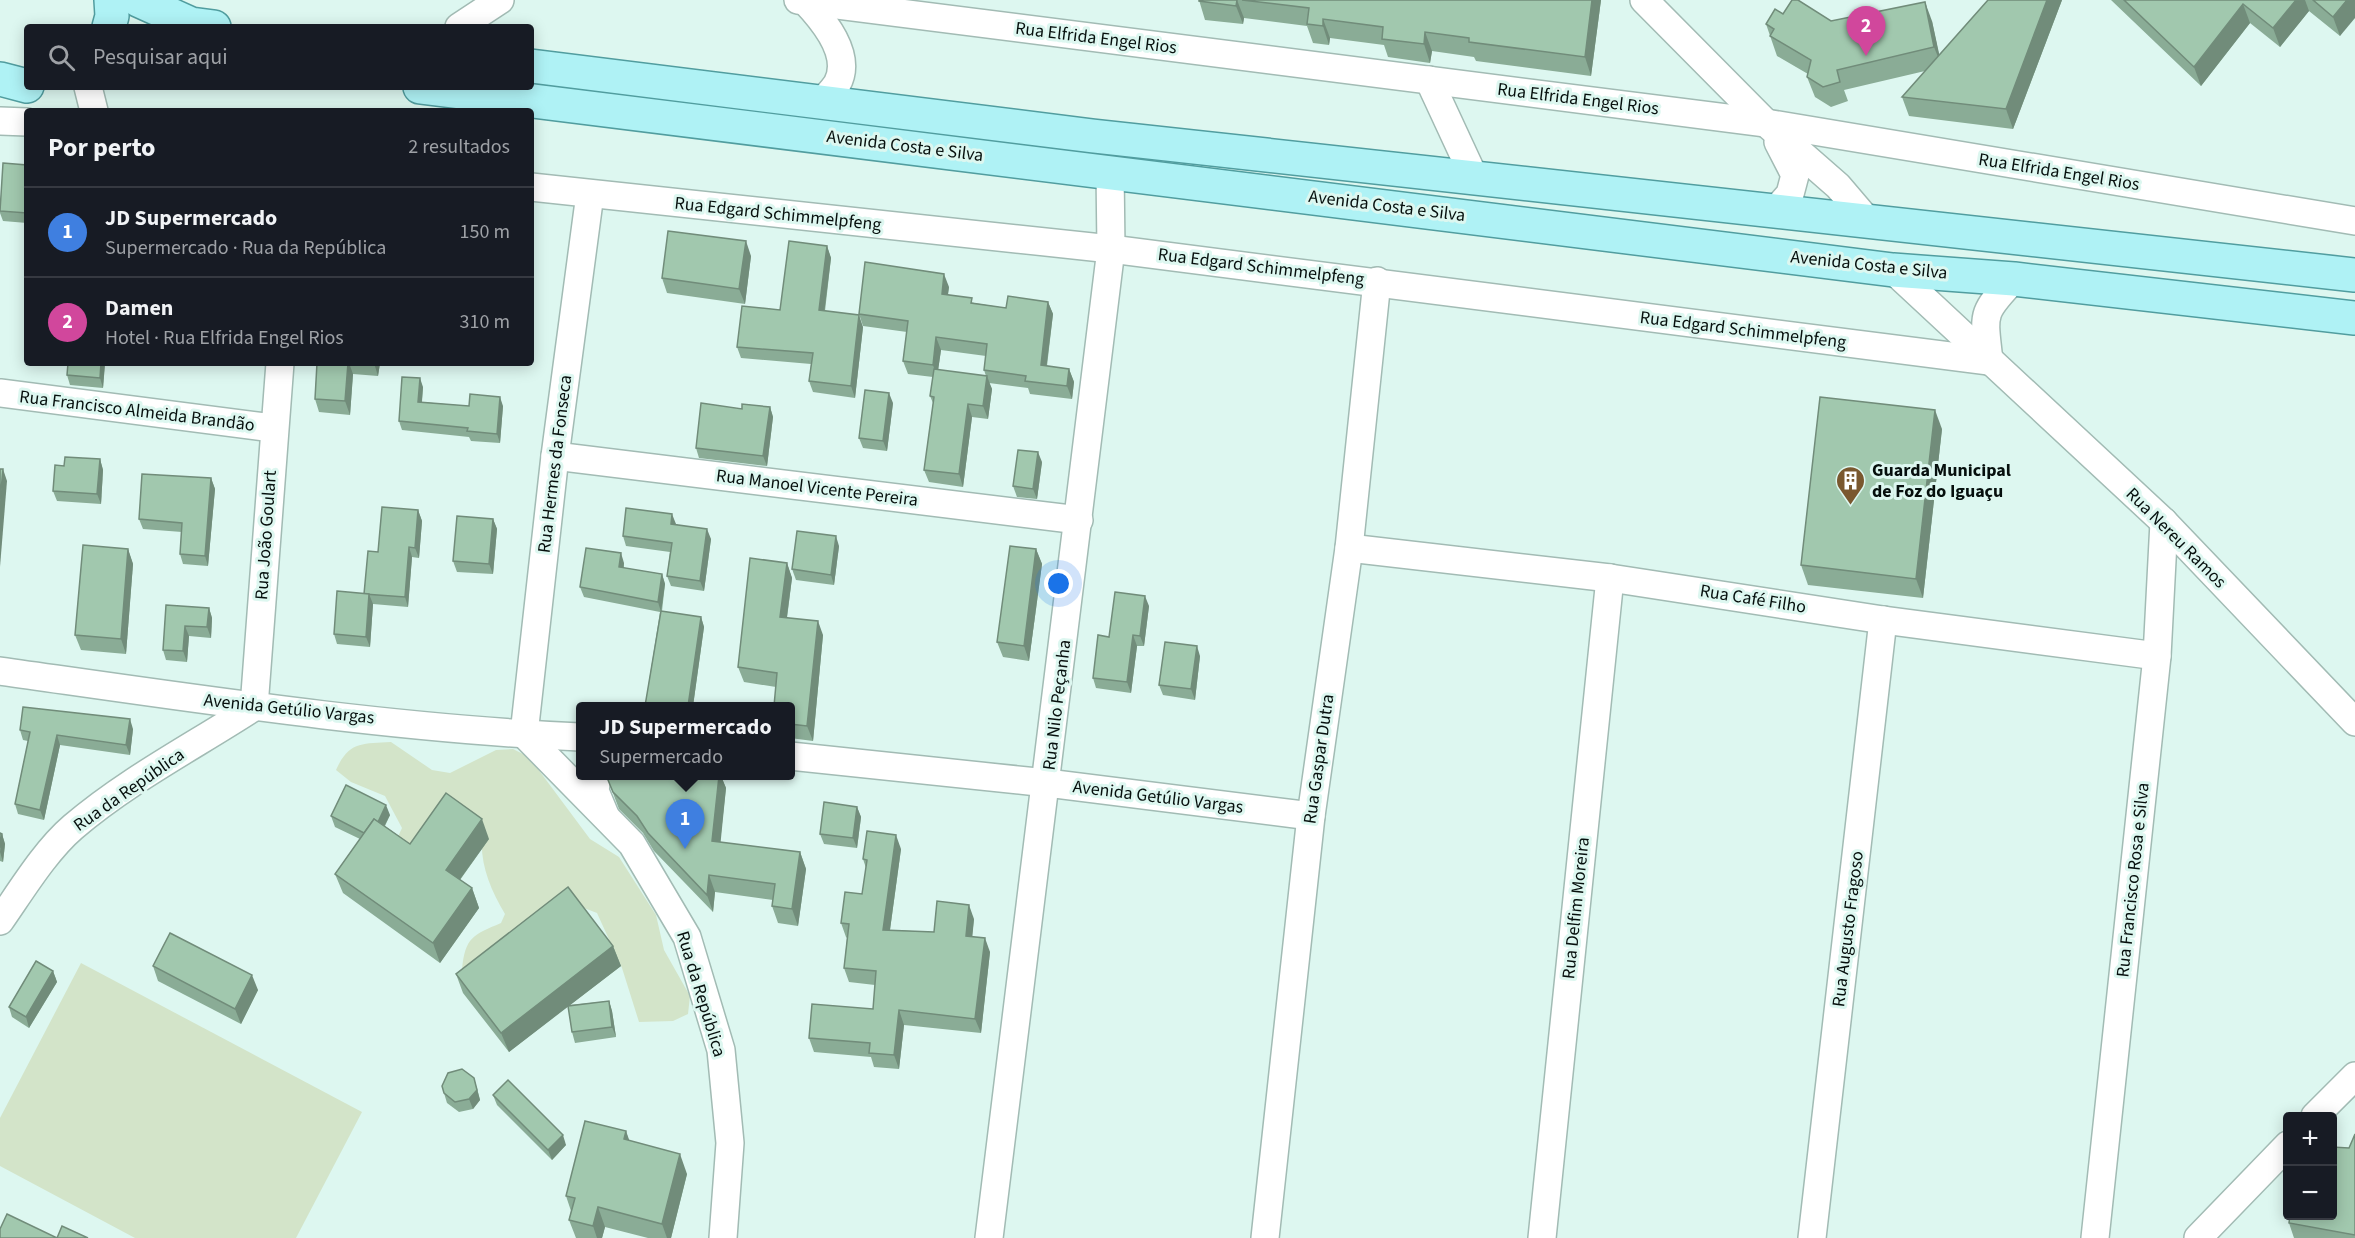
<!DOCTYPE html>
<html lang="pt">
<head>
<meta charset="utf-8">
<style>
  body { margin:0; font-family:"Source Sans 3",sans-serif; background:#20242c; color:#f1f3f6 }
  .controls { position:absolute; right:18px; bottom:18px; display:grid; overflow:hidden; border-radius:6px; box-shadow:0 3px 15px #0003 }
  .controls button { width:54px; height:54px; display:grid; place-items:center; padding:0; border:0; border-bottom:2px solid #363941; background:#171b24; color:#f1f3f6; font:30px sans-serif }
  .you { position:absolute; left:1059px; top:584px; width:21px; height:21px; margin:-15px; border:4px solid #fff; border-radius:50%; background:#1a73e8; box-shadow:0 0 0 9px #1a73e833 }
  .badge { display:grid; place-items:center; width:39px; height:39px; border-radius:50%; background:#2563eb; color:#fff; font-size:20px; font-weight:700 }
  .pin { position:absolute; translate:-50% -50px; filter:drop-shadow(0 2px 3px #0008) }
  .pin::after { content:''; position:absolute; top:32px; width:21px; height:18px; background:inherit; clip-path:polygon(0 0,100% 0,50% 100%) }
  .popup { position:absolute; left:576px; top:702px; width:219px; height:78px; box-sizing:border-box; display:grid; place-content:center; border-radius:6px; background:#171b24; filter:drop-shadow(0 2px 4px #0005); font-size:20px; white-space:nowrap; color:#9ea1a6 }
  .popup b { font-size:22px; color:#f1f3f6 }
  .popup::after { content:''; position:absolute; left:50%; top:100%; margin-left:-12px; border:12px solid transparent; border-top-color:#171b24 }
  .list { margin:0; padding:0; list-style:none }
  h2 { display:flex; justify-content:space-between; align-items:center; height:78px; margin:0; padding:0 24px; font-size:26px }
  h2 small { font-size:20px; font-weight:400; color:#9ea1a6 }
  .list li { display:grid; grid-template-columns:39px 1fr auto; gap:18px; align-items:center; box-sizing:border-box; height:90px; padding:0 24px; border-top:2px solid #363941 }
  .list b { display:block; font-size:22px; white-space:nowrap }
  .list p { margin:0; font-size:20px; white-space:nowrap; color:#9ea1a6 }
  .list em { font-size:20px; font-style:normal; color:#9ea1a6 }
  .icon { flex:none; width:33px; height:33px; fill:none; stroke:currentColor; stroke-width:2; stroke-linecap:round; stroke-linejoin:round }
  .map { position:relative; flex:none; width:2355px; height:1238px; overflow:hidden }
  .search { position:absolute; background:#171b24; box-shadow:0 3px 15px #0003; left:24px; top:24px; width:510px; height:66px; display:flex; align-items:center; gap:15px; box-sizing:border-box; padding:0 21px; border-radius:6px; color:#9ea1a6; font-size:22px }
  .panel { position:absolute; background:#171b24; box-shadow:0 3px 15px #0003; left:24px; top:108px; width:510px; height:258px; border-radius:6px }
  .map>svg:first-child { display:block }
</style>
</head>
<body>
<div class="map">
<svg width="2355" height="1238" viewBox="0 0 2355 1238">
  <rect width="100%" height="100%" fill="#ddf7f0"/>
  <!-- green -->
  <g fill="#d3e4c9">
    <path d="M391,742L432,770L450,773L496,750L513,749L529,757L590,839L619,857L656,915L664,950L690,996L688,1014L673,1021L639,1022L622,968L597,913L584,908L561,905L462,970C465,937 473,935 501,923L505,914C489,887 478,860 483,829L471,816L401,885L395,843L402,828L385,796L351,782L336,770C349,741 362,744 391,742Z"/>
    <polygon points="81,963 362,1112 296,1238 135,1238 0,1166 0,1118"/>
  </g>
  <g fill="none" stroke-linecap="round" stroke-linejoin="round">
    <defs>
      <g id="minor">
        <polyline points="798,0 1766,123 2355,221"/>
        <polyline points="1644,0 1766,123 1838,186 1867,220"/>
        <path d="M805,1C823,20 853,55 837,84C833,90 827,96 822,102"/>
        <polyline points="459,27 500,0"/>
        <polyline points="1429,80 1474,177"/>
        <polyline points="88,87 94,111"/>
        <polyline points="0,121 27,122"/>
        <polyline points="531,187 1111,249 1989,361"/>
        <polyline points="1776,210 1790,194 1795,175 1778,142"/>
        <polyline points="1893,270 2164,522 2355,722"/>
        <path d="M1989,361C1984,314 1980,314 2014,279"/>
        <polyline points="0,393 273,428"/>
        <polyline points="555,456 1079,520"/>
        <polyline points="1349,548 1610,578 1883,620 2157,656"/>
        <path d="M0,671C192,698 386,728 580,737"/>
        <polyline points="254,707 280,363"/>
        <polyline points="524,734 632,844 687,937 721,1050 730,1143 723,1238"/>
        <polyline points="524,734 555,456 590,194"/>
        <polyline points="790,756 1047,783 1311,816"/>
        <polyline points="597,776 595,791 605,815"/>
        <path d="M0,921C21,891 45,851 73,827C128,780 194,746 254,707"/>
        <polyline points="2315,1116 2355,1076"/>
        <polyline points="989,1238 1111,249 1110,171"/>
        <polyline points="1265,1238 1311,816 1349,548 1377,281"/>
        <polyline points="1542,1238 1610,578"/>
        <polyline points="1812,1238 1883,620"/>
        <polyline points="2095,1238 2157,656 2164,522"/>
        <polyline points="2198,1238 2288,1145"/>
      </g>
      <g id="major">
        <polyline points="138,0 191,24 214,27"/>
        <polyline points="109,27 112,16 111,0"/>
        <polyline points="531,66 1093,136 2355,275"/>
        <polyline points="0,79 27,86"/>
        <polyline points="420,87 1893,270 2014,279 2355,318"/>
      </g>
    </defs>
    <!-- minor casing -->
    <use href="#minor" stroke="#a2bbb4" stroke-width="30"/>
    <!-- major casing -->
    <use href="#major" stroke="#519d9f" stroke-width="36"/>
    <!-- minor -->
    <use href="#minor" stroke="#fff" stroke-width="27"/>
    <!-- major -->
    <use href="#major" stroke="#aff2f5" stroke-width="33"/>
  </g>
  <!-- wall -->
  <g fill="#8aac96" fill-rule="evenodd">
    <polygon points="1199,0 1601,0 1591,76 1476,61 1474,57 1432,51 1430,63 1388,57 1384,45 1330,38 1329,45 1313,43 1307,26 1244,18 1243,24 1205,20"/>
    <polygon points="1988,0 2062,0 2013,129 1909,116 1902,97 1925,71 1844,90 1848,101 1831,107 1815,97 1807,77 1808,74 1777,56 1766,24 1831,21 1932,21 1939,55"/>
    <polygon points="2111,0 2355,0 2340,36 2309,11 2280,47 2250,23 2201,86"/>
    <polygon points="27,165 27,223 3,221 0,213 0,203"/>
    <polygon points="827,246 831,258 825,311 863,327 855,398 813,392 809,381 811,364 741,358 737,347 780,310"/>
    <polygon points="751,256 745,304 667,293 662,278"/>
    <path d="M949,287L948,295L974,303L1006,308L1048,302L1053,314L1047,366L1069,369L1074,382L1072,399L1030,394L1028,388L989,383L992,389L988,419L972,417L963,487L929,482L924,470L933,403L930,396L933,377L908,374L903,361L907,332L863,326L859,314ZM941,350L986,356L984,370L986,376L938,370Z"/>
    <polygon points="105,363 103,388 70,385 67,375"/>
    <polygon points="317,363 380,363 378,376 353,374 350,415 319,412 315,399"/>
    <polygon points="423,387 422,402 469,406 503,406 500,443 471,441 469,437 402,430 399,421"/>
    <polygon points="893,403 887,451 863,448 859,438"/>
    <polygon points="770,407 773,417 767,466 699,458 696,448 742,409"/>
    <polygon points="1942,429 1923,598 1808,585 1801,565"/>
    <polygon points="100,459 103,470 101,504 57,501 53,491 64,466"/>
    <polygon points="1042,462 1037,499 1017,497 1013,486"/>
    <polygon points="211,478 215,489 208,566 183,564 180,554 182,532 143,529 139,519"/>
    <polygon points="418,510 422,521 419,558 412,557 408,607 373,604 370,647 337,644 334,634 364,594 378,552"/>
    <polygon points="493,519 497,529 493,574 457,572 453,561"/>
    <polygon points="676,524 711,539 704,591 671,586 667,576 670,552 626,546 623,536"/>
    <polygon points="839,546 834,585 796,580 792,569"/>
    <polygon points="128,549 133,564 126,654 81,650 75,635"/>
    <polygon points="1036,549 1042,564 1029,661 1003,657 997,642"/>
    <polygon points="624,563 624,568 662,574 665,584 662,611 701,617 704,627 693,706 645,706 660,612 584,597 580,587"/>
    <polygon points="787,563 792,578 787,618 823,635 813,741 790,738 790,706 776,687 744,682 738,667"/>
    <polygon points="166,605 209,608 212,618 211,638 189,636 187,662 166,660 163,650"/>
    <polygon points="1149,606 1144,646 1137,646 1131,693 1096,688 1093,678 1109,637"/>
    <polygon points="1200,656 1195,700 1163,695 1159,685"/>
    <polygon points="133,729 130,755 60,745 44,820 18,814 15,804 28,741 23,740 20,730"/>
    <polygon points="609,776 721,776 726,788 720,842 800,852 806,869 798,926 778,923 772,906 773,900 715,892 713,912 654,851 643,833 619,809 608,780"/>
    <polygon points="857,807 861,817 857,848 824,844 820,834"/>
    <polygon points="390,815 385,826 410,844 489,839 460,880 472,888 479,908 440,963 343,893 335,874 360,839 335,827 331,816"/>
    <polygon points="0,833 2,834 5,844 3,862 0,861"/>
    <polygon points="901,849 890,930 934,932 974,919 972,936 990,952 981,1033 904,1025 899,1069 874,1067 871,1057 814,1052 809,1038 873,1009 875,985 849,982 844,968 847,938 846,937 841,923 862,894 866,868 863,859"/>
    <polygon points="613,946 621,966 570,1005 609,1001 612,1011 616,1037 575,1043 572,1032 568,1006 509,1052 463,993 456,974"/>
    <polygon points="153,966 258,990 241,1024 158,981"/>
    <polygon points="53,971 57,982 29,1028 12,1017 9,1007"/>
    <polygon points="477,1088 480,1100 473,1109 459,1112 447,1103 444,1093"/>
    <polygon points="493,1095 566,1145 552,1160 497,1105"/>
    <polygon points="626,1131 629,1141 687,1174 671,1238 648,1238 605,1227 602,1238 576,1238 569,1220 571,1211 566,1196"/>
    <polygon points="2355,1134 2355,1238 2294,1238 2289,1223 2349,1148"/>
  </g>
  <!-- shaded-wall -->
  <g fill="#718c7a">
    <polygon points="1237,0 1244,18 1243,24 1236,6"/>
    <polygon points="1592,0 1601,0 1591,76 1585,57"/>
    <polygon points="2047,0 2062,0 2013,129 2006,109"/>
    <polygon points="2296,0 2305,0 2309,11 2280,47 2273,28"/>
    <polygon points="2347,0 2355,0 2355,18 2340,36 2333,17"/>
    <polygon points="1925,2 1932,21 1942,67 1934,47"/>
    <polygon points="2243,4 2250,23 2201,86 2194,67"/>
    <polygon points="1323,19 1330,38 1329,45 1323,26"/>
    <polygon points="1425,32 1432,51 1430,63 1424,44"/>
    <polygon points="746,241 751,256 745,304 739,289"/>
    <polygon points="827,246 831,258 823,322 819,310"/>
    <polygon points="944,274 949,287 946,306 942,294"/>
    <polygon points="1048,302 1053,314 1045,378 1041,365"/>
    <polygon points="859,315 863,327 855,398 851,386"/>
    <polygon points="936,337 941,350 937,378 933,365"/>
    <polygon points="101,363 105,363 103,388 100,378"/>
    <polygon points="348,363 349,363 353,374 350,415 345,401"/>
    <polygon points="374,363 380,363 378,376"/>
    <polygon points="1069,369 1074,382 1072,399 1067,386"/>
    <polygon points="987,376 992,389 988,419 983,406"/>
    <polygon points="420,378 423,387 421,411 418,402"/>
    <polygon points="889,393 893,403 887,451 883,441"/>
    <polygon points="500,397 503,406 500,443 497,434"/>
    <polygon points="968,404 972,417 963,487 959,474"/>
    <polygon points="770,407 773,417 767,466 763,456"/>
    <polygon points="1935,410 1942,429 1923,598 1916,579"/>
    <polygon points="1038,452 1042,462 1037,499 1033,489"/>
    <polygon points="100,459 103,470 101,504 97,494"/>
    <polygon points="3,469 7,481 0,567 0,501"/>
    <polygon points="211,478 215,489 208,566 205,556"/>
    <polygon points="418,510 422,521 419,558 415,548"/>
    <polygon points="672,514 676,524 675,534 671,524"/>
    <polygon points="493,519 497,529 493,574 489,564"/>
    <polygon points="707,529 711,539 704,591 700,581"/>
    <polygon points="836,536 839,546 834,585 831,575"/>
    <polygon points="409,547 412,557 408,607 405,597"/>
    <polygon points="128,549 133,564 126,654 121,639"/>
    <polygon points="1036,549 1042,564 1029,661 1024,646"/>
    <polygon points="621,553 624,563 622,577 619,567"/>
    <polygon points="787,563 792,578 785,631 780,617"/>
    <polygon points="662,574 665,584 661,612 658,602"/>
    <polygon points="369,594 373,604 370,647 366,637"/>
    <polygon points="1145,596 1149,606 1144,646 1140,636"/>
    <polygon points="209,608 212,618 211,638 207,627"/>
    <polygon points="701,617 704,627 693,706 688,706"/>
    <polygon points="818,621 823,635 813,741 807,726"/>
    <polygon points="185,626 189,636 187,662 183,651"/>
    <polygon points="1133,635 1137,646 1131,693 1127,682"/>
    <polygon points="1197,646 1200,656 1195,700 1191,689"/>
    <polygon points="130,719 133,729 130,755 126,745"/>
    <polygon points="57,735 60,745 44,820 40,810"/>
    <polygon points="719,776 721,776 726,788 719,858 712,841"/>
    <polygon points="386,805 390,815 374,846 371,836"/>
    <polygon points="857,807 861,817 857,848 853,838"/>
    <polygon points="482,819 489,839 453,889 446,870"/>
    <polygon points="2,834 5,844 3,862 0,852"/>
    <polygon points="896,835 901,849 888,944 883,930"/>
    <polygon points="800,852 806,869 798,926 792,909"/>
    <polygon points="709,875 715,892 713,912 707,895"/>
    <polygon points="472,888 479,908 440,963 433,943"/>
    <polygon points="969,905 974,919 971,950 966,936"/>
    <polygon points="985,938 990,952 981,1033 975,1019"/>
    <polygon points="613,946 621,966 509,1052 501,1033"/>
    <polygon points="53,971 57,982 29,1028 26,1017"/>
    <polygon points="252,975 258,990 241,1024 235,1009"/>
    <polygon points="609,1001 612,1011 616,1037 612,1027"/>
    <polygon points="899,1010 904,1025 899,1069 894,1055"/>
    <polygon points="474,1078 480,1100 473,1109 469,1099"/>
    <polygon points="626,1131 633,1151 624,1139"/>
    <polygon points="563,1135 566,1145 552,1160 548,1150"/>
    <polygon points="680,1154 687,1174 671,1238 667,1238 662,1224"/>
    <polygon points="598,1207 605,1227 602,1238 597,1238 593,1226"/>
  </g>
  <!-- building -->
  <g fill="#a1c8ae" stroke="#718c7a" stroke-width="1.5">
    <polygon points="1199,0 1237,0 1236,6 1199,1"/>
    <polygon points="1242,0 1592,0 1585,57 1469,42 1469,38 1425,32 1424,44 1382,39 1383,27 1323,19 1323,26 1307,24 1309,8"/>
    <polygon points="1792,0 1798,0 1831,21 1925,2 1934,47 1837,70 1840,82 1823,87 1807,77 1811,60 1770,36 1774,29 1766,24 1775,9 1783,14"/>
    <polygon points="1988,0 2047,0 2006,109 1902,97"/>
    <polygon points="2124,0 2296,0 2273,28 2243,4 2194,67"/>
    <polygon points="2313,0 2347,0 2333,17"/>
    <polygon points="3,163 27,165 27,213 0,211"/>
    <polygon points="668,231 746,241 739,289 662,278"/>
    <polygon points="789,241 827,246 819,310 859,315 851,386 809,381 813,353 737,347 742,306 780,310"/>
    <polygon points="865,262 944,274 942,294 972,298 971,303 1006,308 1008,296 1048,302 1041,365 1069,369 1067,386 1025,381 1026,376 984,370 987,344 936,337 933,365 903,361 908,321 859,314"/>
    <polygon points="68,363 101,363 100,378 67,375"/>
    <polygon points="317,363 348,363 345,401 315,399"/>
    <polygon points="934,369 987,376 983,406 968,404 959,474 924,470 934,397 930,396"/>
    <polygon points="402,377 420,378 418,402 469,406 470,394 500,397 497,434 467,431 468,428 399,421"/>
    <polygon points="865,390 889,393 883,441 859,438"/>
    <polygon points="1820,397 1935,410 1916,579 1801,565"/>
    <polygon points="701,403 742,409 742,404 770,407 763,456 696,448"/>
    <polygon points="1018,450 1038,452 1033,489 1013,486"/>
    <polygon points="65,457 100,459 97,494 53,491 55,465 64,466"/>
    <polygon points="0,469 3,469 0,501"/>
    <polygon points="142,474 211,478 205,556 180,554 182,523 139,519"/>
    <polygon points="382,507 418,510 415,548 409,547 405,597 364,594 368,551 378,552"/>
    <polygon points="626,508 672,514 671,524 707,529 700,581 667,576 672,543 623,536"/>
    <polygon points="457,516 493,519 489,564 453,561"/>
    <polygon points="797,531 836,536 831,575 792,569"/>
    <polygon points="83,545 128,549 121,639 75,635"/>
    <polygon points="1010,546 1036,549 1024,646 997,642"/>
    <polygon points="586,548 621,553 619,567 662,574 658,602 580,587"/>
    <polygon points="750,558 787,563 780,617 818,621 807,726 790,724 790,706 774,706 777,673 738,667"/>
    <polygon points="337,591 369,594 366,637 334,634"/>
    <polygon points="1115,592 1145,596 1140,636 1133,635 1127,682 1093,678 1098,635 1109,637"/>
    <polygon points="166,605 209,608 207,627 185,626 183,651 163,650"/>
    <polygon points="661,611 701,617 688,706 645,706"/>
    <polygon points="1165,642 1197,646 1191,689 1159,685"/>
    <polygon points="23,707 130,719 126,745 57,735 40,810 15,804 30,732 20,730"/>
    <polygon points="609,776 719,776 712,841 800,852 792,909 772,906 775,884 709,875 707,895 648,833 637,816 613,792 608,780"/>
    <polygon points="346,785 386,805 378,822 374,819 364,833 331,816"/>
    <polygon points="446,793 482,819 446,870 472,888 433,943 335,874 374,819 410,844"/>
    <polygon points="824,802 857,807 853,838 820,834"/>
    <polygon points="867,831 896,835 883,930 934,932 937,901 969,905 966,936 985,938 975,1019 899,1010 894,1055 869,1053 870,1043 809,1038 812,1004 873,1009 876,971 844,968 849,924 841,923 845,892 862,894 867,860 863,859"/>
    <polygon points="0,833 2,834 0,848"/>
    <polygon points="568,887 613,946 501,1033 456,974"/>
    <polygon points="170,933 252,975 235,1009 153,966"/>
    <polygon points="36,961 53,971 26,1017 9,1007"/>
    <polygon points="609,1001 612,1027 572,1032 568,1006"/>
    <polygon points="462,1069 474,1078 477,1090 469,1099 455,1102 444,1093 442,1086 448,1073"/>
    <polygon points="508,1080 563,1135 548,1150 493,1095"/>
    <polygon points="585,1121 626,1131 624,1139 680,1154 662,1224 598,1207 593,1226 569,1220 575,1198 566,1196"/>
    <polygon points="2355,1134 2355,1235 2289,1223 2290,1215 2332,1215 2332,1147 2349,1148"/>
    <polygon points="7,1214 57,1238 62,1226 88,1238 0,1238 0,1229"/>
  </g>
  <!-- icons -->
  <defs>
    <symbol id="building-pin" viewBox="-11 -11 22 30"><path d="M0 17L-7.5 6A9.5 9.5 0 1 1 7.5 6Z" fill="#7a582f" stroke="#ddf7f0"/><path d="M-4-6H4V6H1V3H-1V6H-4ZM-2.5-4.3h1.7v1.8h-1.7ZM.8-4.3h1.7v1.8H.8ZM-2.5-1h1.7V.8h-1.7ZM.8-1h1.7V.8H.8Z" fill="#fff"/></symbol>
  </defs>
  <g fill-rule="evenodd">
    <use href="#building-pin" x="1834" y="464" width="33" height="45"/>
  </g>
  <g text-anchor="middle" dominant-baseline="central" stroke-width="6" stroke-linejoin="round" paint-order="stroke">
    <!-- street labels -->
    <g font-size="18" fill="#060f0d" stroke="#ddf7f0">
      <text transform="translate(1096 38) rotate(7)">Rua Elfrida Engel Rios</text>
      <text transform="translate(1578 99) rotate(7)">Rua Elfrida Engel Rios</text>
      <text transform="translate(905 146) rotate(7)">Avenida Costa e Silva</text>
      <text transform="translate(2059 172) rotate(9)">Rua Elfrida Engel Rios</text>
      <text transform="translate(1387 206) rotate(7)">Avenida Costa e Silva</text>
      <text transform="translate(778 214) rotate(6)">Rua Edgard Schimmelpfeng</text>
      <text transform="translate(1869 265) rotate(6)">Avenida Costa e Silva</text>
      <text transform="translate(1261 267) rotate(7)">Rua Edgard Schimmelpfeng</text>
      <text transform="translate(1743 330) rotate(7)">Rua Edgard Schimmelpfeng</text>
      <text transform="translate(137 411) rotate(7)">Rua Francisco Almeida Brandão</text>
      <text transform="translate(555 464) rotate(-83)">Rua Hermes da Fonseca</text>
      <text transform="translate(817 488) rotate(7)">Rua Manoel Vicente Pereira</text>
      <text transform="translate(266 535) rotate(-86)">Rua João Goulart</text>
      <text transform="translate(2176 538) rotate(45)">Rua Nereu Ramos</text>
      <text transform="translate(1753 599) rotate(9)">Rua Café Filho</text>
      <text transform="translate(1057 705) rotate(-83)">Rua Nilo Peçanha</text>
      <text transform="translate(289 709) rotate(6)">Avenida Getúlio Vargas</text>
      <text transform="translate(1319 759) rotate(-82)">Rua Gaspar Dutra</text>
      <text transform="translate(129 790) rotate(-35)">Rua da República</text>
      <text transform="translate(1158 797) rotate(7)">Avenida Getúlio Vargas</text>
      <text transform="translate(2133 880) rotate(-84)">Rua Francisco Rosa e Silva</text>
      <text transform="translate(1576 908) rotate(-84)">Rua Delfim Moreira</text>
      <text transform="translate(1848 929) rotate(-83)">Rua Augusto Fragoso</text>
      <text transform="translate(701 994) rotate(73)">Rua da República</text>
    </g>
    <!-- poi labels -->
    <g font-size="18" font-weight="bold" fill="#060f0d" stroke="#ddf7f0" text-anchor="start">
      <text x="1872" y="470">Guarda Municipal<tspan x="1872" dy="21">de Foz do Iguaçu</tspan></text>
    </g>
  </g>
</svg>
<div class="controls">
<button>+</button>
<button>−</button>
</div>
<div class="you"></div>
<div class="pin badge" style="left:685px;top:849px;background:#3f7fe0">1</div>
<div class="popup"><b>JD Supermercado</b>Supermercado</div>
<div class="pin badge" style="left:1866px;top:56px;background:#d1479c">2</div>
<div class="search"><svg class="icon" aria-label="search" viewBox="0 0 24 24"><circle cx="10" cy="10" r="6"/><path d="M15 15l6 6"/></svg>Pesquisar aqui</div>
<section class="panel">
<h2>Por perto<small>2 resultados</small></h2>
<ul class="list">
<li><span class="badge" style="background:#3f7fe0">1</span><div><b>JD Supermercado</b><p>Supermercado · Rua da República</p></div><em>150 m</em></li>
<li><span class="badge" style="background:#d1479c">2</span><div><b>Damen</b><p>Hotel · Rua Elfrida Engel Rios</p></div><em>310 m</em></li>
</ul>
</section>
</div>
</body>
</html>
